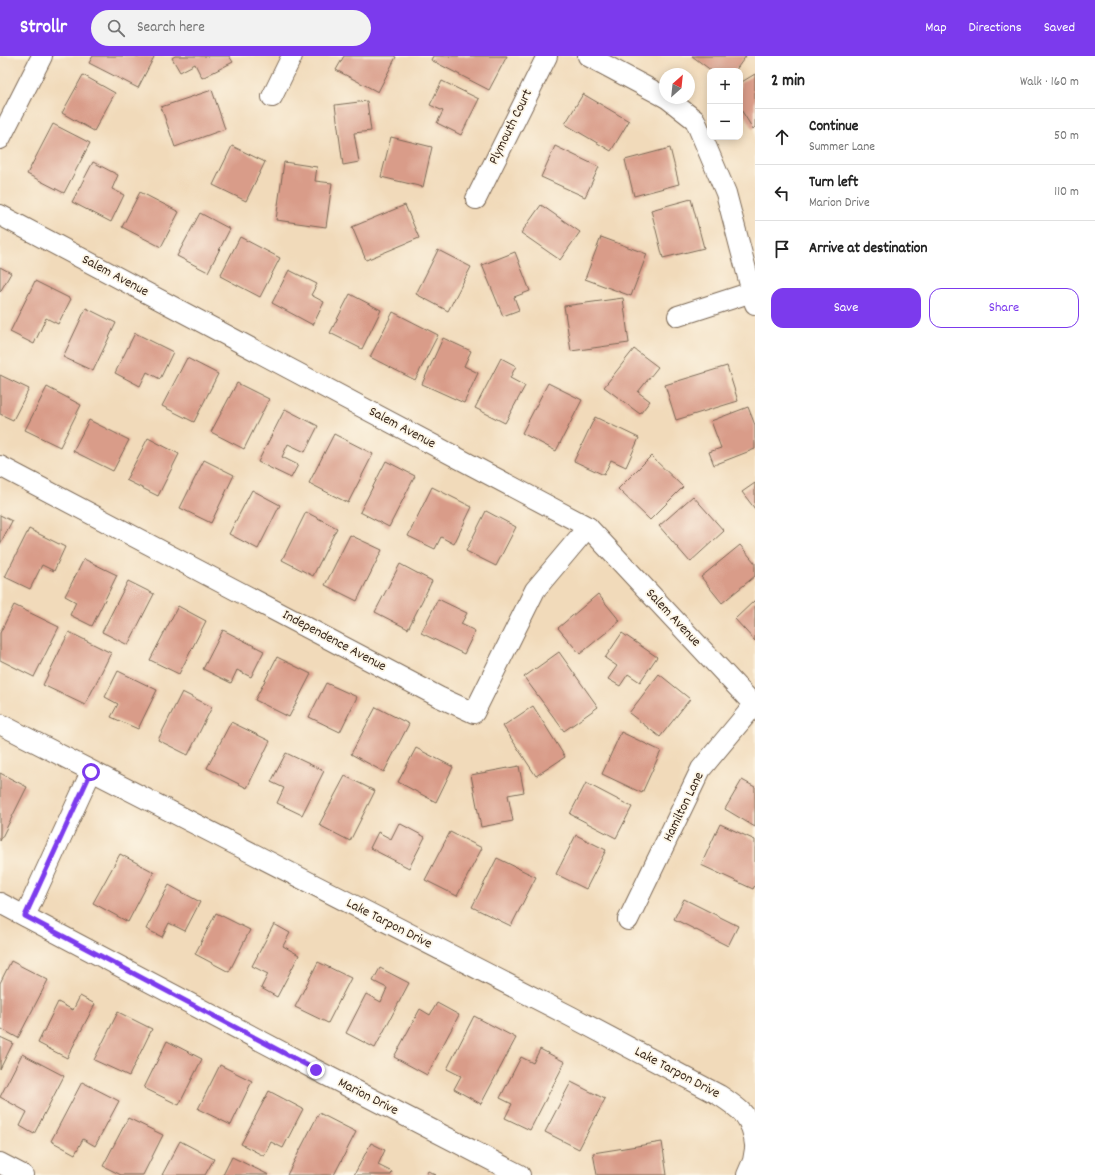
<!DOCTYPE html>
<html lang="en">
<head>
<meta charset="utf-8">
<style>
  body { margin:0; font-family:Dekko,sans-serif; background:#f2f2f2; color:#222 }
  .controls { position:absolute; right:12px; top:12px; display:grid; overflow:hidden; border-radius:8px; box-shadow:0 2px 10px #0003 }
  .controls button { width:36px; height:36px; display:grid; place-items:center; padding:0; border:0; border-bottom:1px solid #e0e0e0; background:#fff; color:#222; font:20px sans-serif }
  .compass { position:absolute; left:659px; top:12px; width:36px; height:36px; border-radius:50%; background:#fff; box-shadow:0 2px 10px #0003; rotate:27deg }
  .stop { position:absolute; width:12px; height:12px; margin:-9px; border:3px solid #7c3aed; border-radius:50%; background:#fff }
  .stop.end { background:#7c3aed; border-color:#fff; box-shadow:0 1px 4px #0008 }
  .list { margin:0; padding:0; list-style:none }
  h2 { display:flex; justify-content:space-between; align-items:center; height:52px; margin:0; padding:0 16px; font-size:17px }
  h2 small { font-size:13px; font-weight:400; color:#767676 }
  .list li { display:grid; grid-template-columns:26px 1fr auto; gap:12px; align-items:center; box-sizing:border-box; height:56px; padding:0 16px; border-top:1px solid #e0e0e0 }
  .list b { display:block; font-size:15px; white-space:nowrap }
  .list p { margin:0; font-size:13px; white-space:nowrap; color:#767676 }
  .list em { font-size:13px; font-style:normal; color:#767676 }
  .actions { display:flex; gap:8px; padding:12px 16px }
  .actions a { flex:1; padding:9px 0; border:1px solid #7c3aed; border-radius:12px; text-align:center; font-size:14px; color:#7c3aed }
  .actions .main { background:#7c3aed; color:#fff }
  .icon { flex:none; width:22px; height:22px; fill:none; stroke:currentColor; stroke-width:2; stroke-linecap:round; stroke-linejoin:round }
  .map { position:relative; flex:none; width:755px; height:1119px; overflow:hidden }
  header { display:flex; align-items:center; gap:24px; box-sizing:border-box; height:56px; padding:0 20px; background:#7c3aed; color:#fff }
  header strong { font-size:19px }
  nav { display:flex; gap:22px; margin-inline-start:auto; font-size:14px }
  .search { width:280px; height:36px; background:#f2f2f2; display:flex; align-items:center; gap:10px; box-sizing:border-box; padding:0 14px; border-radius:22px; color:#767676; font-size:15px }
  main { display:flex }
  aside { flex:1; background:#fff }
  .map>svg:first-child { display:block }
</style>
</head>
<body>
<header>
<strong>Strollr</strong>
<div class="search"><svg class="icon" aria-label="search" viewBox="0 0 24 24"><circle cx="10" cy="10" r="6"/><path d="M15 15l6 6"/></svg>Search here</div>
<nav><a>Map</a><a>Directions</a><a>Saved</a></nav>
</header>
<main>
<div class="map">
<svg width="755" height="1119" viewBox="0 0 755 1119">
  <rect width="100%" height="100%" fill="#fcf5e5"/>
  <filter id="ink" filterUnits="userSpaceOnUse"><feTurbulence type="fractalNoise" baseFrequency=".025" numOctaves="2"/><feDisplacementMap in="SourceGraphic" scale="8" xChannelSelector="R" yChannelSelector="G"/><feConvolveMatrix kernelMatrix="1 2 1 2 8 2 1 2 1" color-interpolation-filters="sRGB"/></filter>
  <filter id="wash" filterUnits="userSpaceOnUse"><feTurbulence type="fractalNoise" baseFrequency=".012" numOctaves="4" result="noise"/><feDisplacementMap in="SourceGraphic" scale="16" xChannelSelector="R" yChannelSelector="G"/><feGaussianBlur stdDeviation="0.9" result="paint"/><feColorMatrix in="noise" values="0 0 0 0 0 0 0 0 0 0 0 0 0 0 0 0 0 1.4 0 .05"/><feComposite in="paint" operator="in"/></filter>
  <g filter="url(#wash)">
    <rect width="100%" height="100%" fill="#f1daba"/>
    <g id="blocks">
      <!-- building -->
      <g fill="#d99c89">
        <polygon points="93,0 153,0 154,1 138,32 89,7"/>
        <polygon points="175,0 229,0 233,6 202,22 195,8 180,16 172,2"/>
        <polygon points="344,0 394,0 396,1 378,36 336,14"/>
        <polygon points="433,0 507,0 489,34 431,4"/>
        <polygon points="692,0 746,0 735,15 712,15"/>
        <polygon points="755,18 755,71 753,73 740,52 740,27"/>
        <polygon points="83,19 115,37 94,75 62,57"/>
        <polygon points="442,25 479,43 461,79 437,67 443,55 430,49"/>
        <polygon points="212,34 225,73 175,91 161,51"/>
        <polygon points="583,38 629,65 611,95 565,68"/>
        <polygon points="367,45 371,75 354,77 359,106 343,109 335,49"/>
        <polygon points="53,68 90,87 64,137 27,118"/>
        <polygon points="391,81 432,91 423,131 381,121"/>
        <polygon points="232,90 265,106 246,145 213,129"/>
        <polygon points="555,90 599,111 585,141 541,121"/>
        <polygon points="670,92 679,128 634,140 625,104"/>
        <polygon points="93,106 118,119 112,133 124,139 111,166 72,146"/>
        <polygon points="284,106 317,111 315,125 332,127 326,171 276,164"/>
        <polygon points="140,136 179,156 161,191 122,171"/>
        <polygon points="691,143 704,192 663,202 651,154"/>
        <polygon points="405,149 419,182 366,204 352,171"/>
        <polygon points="541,149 580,176 560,204 521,177"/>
        <polygon points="200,157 230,173 208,216 177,200"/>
        <polygon points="240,181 280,202 260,241 220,220"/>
        <polygon points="601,181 647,198 631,240 585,223"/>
        <polygon points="438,194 471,211 448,255 416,238"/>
        <polygon points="515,196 530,235 514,241 519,254 503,260 482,209"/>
        <polygon points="0,211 11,217 0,236"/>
        <polygon points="289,214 317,228 311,239 324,246 313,269 272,247"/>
        <polygon points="35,225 71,243 58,268 46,262 34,288 10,276"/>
        <polygon points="350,238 381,254 362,293 330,277"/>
        <polygon points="623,242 629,287 571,295 564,250"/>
        <polygon points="86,252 116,267 93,315 63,301"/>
        <polygon points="393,256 438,279 415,324 370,301"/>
        <polygon points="135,277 173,296 160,323 147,316 140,330 115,317"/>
        <polygon points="443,282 471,295 464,310 478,317 464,347 422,328"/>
        <polygon points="634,293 658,311 638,336 650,345 640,358 604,331"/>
        <polygon points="187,302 218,318 194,366 162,350"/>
        <polygon points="501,302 516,310 510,322 525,330 505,367 475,352"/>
        <polygon points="727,310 738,345 676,364 665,329"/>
        <polygon points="0,319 29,333 13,364 0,358"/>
        <polygon points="237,327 269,343 244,393 211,376"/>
        <polygon points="548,327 582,344 556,395 522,377"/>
        <polygon points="47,331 81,349 60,391 25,374"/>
        <polygon points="748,351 755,369 755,393 714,409 709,396 721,392 711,365"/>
        <polygon points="285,353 318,370 305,396 288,388 282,401 298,409 291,422 258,406"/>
        <polygon points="595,361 639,382 626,411 611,404 604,419 574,405"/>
        <polygon points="89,364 129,384 113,415 73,395"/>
        <polygon points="334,378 373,398 348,447 309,427"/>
        <polygon points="148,382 179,398 158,440 126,424"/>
        <polygon points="651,400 683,431 650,464 618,433"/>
        <polygon points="204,404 234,419 211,467 180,452"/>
        <polygon points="386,405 415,420 389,471 360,456"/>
        <polygon points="755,427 755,453 742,436"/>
        <polygon points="432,431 472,451 454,488 441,481 435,493 408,480"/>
        <polygon points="252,434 280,449 258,493 229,478"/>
        <polygon points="693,440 724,475 690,506 659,470"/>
        <polygon points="486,455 516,471 496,510 466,495"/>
        <polygon points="306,456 337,472 313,520 282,504"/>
        <polygon points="0,459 12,465 0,488"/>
        <polygon points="29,473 65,491 54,515 42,509 30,533 5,521"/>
        <polygon points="350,479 382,494 357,545 325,529"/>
        <polygon points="740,489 755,507 755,520 722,547 701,521"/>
        <polygon points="84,503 117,519 92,570 70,559 76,546 65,540"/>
        <polygon points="400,508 432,525 408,573 375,556"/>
        <polygon points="128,525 154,538 128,589 102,576"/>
        <polygon points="598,538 620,565 580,598 558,572"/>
        <polygon points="438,543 467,557 461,568 475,575 464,598 421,577"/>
        <polygon points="755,544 755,585 735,563"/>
        <polygon points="14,549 59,571 34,621 0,604 0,577"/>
        <polygon points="178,550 206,565 179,618 150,604"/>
        <polygon points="223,574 264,595 251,621 237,614 231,627 203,613"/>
        <polygon points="69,576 111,597 85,649 43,629"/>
        <polygon points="622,577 657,601 640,626 628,618 620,630 608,623 617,610 605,602"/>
        <polygon points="559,596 598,651 564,675 524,621"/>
        <polygon points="277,601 311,618 289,661 255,644"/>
        <polygon points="118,615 157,634 138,673 111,661 118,648 105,641"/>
        <polygon points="659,618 690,643 660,681 629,657"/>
        <polygon points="326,627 357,641 340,676 309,661"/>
        <polygon points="182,636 212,651 188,699 158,684"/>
        <polygon points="533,650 565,701 536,720 503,670"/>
        <polygon points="376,651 409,668 384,716 351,698"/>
        <polygon points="231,666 270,685 247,732 207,712"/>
        <polygon points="621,676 661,695 642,737 602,718"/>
        <polygon points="416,692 453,711 436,746 398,726"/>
        <polygon points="286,697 324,715 302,759 277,747 284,732 271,726"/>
        <polygon points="519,710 524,736 508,739 513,765 481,771 471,719"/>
        <polygon points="0,717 27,731 0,785"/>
        <polygon points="345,720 375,735 350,785 319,769"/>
        <polygon points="742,724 755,731 755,771 725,753"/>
        <polygon points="586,727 632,751 616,782 570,758"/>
        <polygon points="399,767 425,781 409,812 370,792 378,776 391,783"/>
        <polygon points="720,768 755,784 755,829 753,833 701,809"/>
        <polygon points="450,776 482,792 457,840 425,824"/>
        <polygon points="576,779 606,794 586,833 556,818"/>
        <polygon points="120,798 154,816 128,866 93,847"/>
        <polygon points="497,802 536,821 511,870 472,851"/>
        <polygon points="169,829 200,846 185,875 169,867 162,881 146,873"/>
        <polygon points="684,843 738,870 728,890 674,863"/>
        <polygon points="216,857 250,874 229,916 195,898"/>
        <polygon points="274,868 290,877 283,890 299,899 277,941 261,932 268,918 252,910"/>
        <polygon points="11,905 48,924 18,982 0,972 0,927"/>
        <polygon points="318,906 351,922 328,967 295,951"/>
        <polygon points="380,912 409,927 375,992 346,977 366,938 381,946 387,932 373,925"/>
        <polygon points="80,940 95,948 67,1002 38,987 58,946 73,954"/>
        <polygon points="437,947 459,959 427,1019 394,1001 420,953 430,959"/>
        <polygon points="118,956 152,973 129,1020 94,1004"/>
        <polygon points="474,960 516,982 481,1048 454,1033 461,1020 447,1013"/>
        <polygon points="0,981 13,987 0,1013"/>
        <polygon points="167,985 202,1003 179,1049 144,1032"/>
        <polygon points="540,993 565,1006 530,1074 505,1062 512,1048 500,1042 521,1001 533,1007"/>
        <polygon points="22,998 64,1020 34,1078 20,1070 27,1056 0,1041"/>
        <polygon points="220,1009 252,1025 231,1069 198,1053"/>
        <polygon points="82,1026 119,1045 95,1090 83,1083 75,1098 51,1085"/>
        <polygon points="571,1026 605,1043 579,1093 545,1076"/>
        <polygon points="269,1035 303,1053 283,1092 271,1086 264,1100 241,1088"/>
        <polygon points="319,1057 356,1076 334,1119 287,1119"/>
        <polygon points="128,1062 163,1079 143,1119 121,1119 103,1110"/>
        <polygon points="180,1085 214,1103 205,1119 162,1119"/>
        <polygon points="662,1086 667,1119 597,1119 593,1097"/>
        <polygon points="371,1087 385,1094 378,1109 392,1116 391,1119 354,1119"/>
        <polygon points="232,1101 269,1119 223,1119"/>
        <polygon points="428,1115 436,1119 426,1119"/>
      </g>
    </g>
  </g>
  <g filter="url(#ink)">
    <use href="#blocks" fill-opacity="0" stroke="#7b6855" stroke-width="1"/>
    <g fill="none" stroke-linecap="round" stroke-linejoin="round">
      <defs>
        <g id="minor">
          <polyline points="588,0 665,41"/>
          <polyline points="272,41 292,0"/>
          <polyline points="667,42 695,64 726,137 755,248"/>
          <polyline points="0,83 42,0"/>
          <polyline points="476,143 547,0"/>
          <polyline points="0,159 588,471 754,649"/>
          <polyline points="678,260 752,236"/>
          <polyline points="0,410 439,641 474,657 535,534 588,471"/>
          <path d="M0,668L570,960L719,1039C742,1054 752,1061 755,1089"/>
          <polyline points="0,847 316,1014 520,1119"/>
          <polyline points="25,860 91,716"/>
          <polyline points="628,864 701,713 755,648"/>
          <polyline points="0,1107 23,1119"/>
          <polyline points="747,1119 753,1105 755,1093"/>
        </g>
      </defs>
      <!-- minor casing -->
      <use href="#minor" stroke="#7b6855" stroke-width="22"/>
      <!-- minor -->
      <use href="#minor" stroke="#fff" stroke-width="20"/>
    </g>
  </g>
  <g fill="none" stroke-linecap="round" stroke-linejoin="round" filter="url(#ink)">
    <!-- route -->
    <polyline stroke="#7c3aed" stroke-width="5" points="91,716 25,860 316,1014"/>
  </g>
  <g text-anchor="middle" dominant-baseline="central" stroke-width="3.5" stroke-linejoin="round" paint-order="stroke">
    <!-- street labels -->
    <g font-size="14" fill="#3b2a1e" stroke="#fcf5e5">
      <text transform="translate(511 71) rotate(-64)">Plymouth Court</text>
      <text transform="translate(115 220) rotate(28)">Salem Avenue</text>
      <text transform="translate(402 372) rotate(28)">Salem Avenue</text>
      <text transform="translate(673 562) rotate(47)">Salem Avenue</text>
      <text transform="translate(334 585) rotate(28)">Independence Avenue</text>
      <text transform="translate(684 751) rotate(-64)">Hamilton Lane</text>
      <text transform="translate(389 868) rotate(27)">Lake Tarpon Drive</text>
      <text transform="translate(677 1017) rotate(28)">Lake Tarpon Drive</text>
      <text transform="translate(368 1041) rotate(27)">Marion Drive</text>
    </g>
  </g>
</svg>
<div class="controls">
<button>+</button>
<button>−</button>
</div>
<svg class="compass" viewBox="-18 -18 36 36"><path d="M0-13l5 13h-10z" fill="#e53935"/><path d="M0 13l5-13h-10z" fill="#767676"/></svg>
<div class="stop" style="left:91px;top:716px"></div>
<div class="stop end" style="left:316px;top:1014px"></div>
</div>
<aside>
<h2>2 min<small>Walk · 160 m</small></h2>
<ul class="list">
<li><svg class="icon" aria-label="ahead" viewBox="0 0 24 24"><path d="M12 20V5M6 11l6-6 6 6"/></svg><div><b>Continue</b><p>Summer Lane</p></div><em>50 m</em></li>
<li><svg class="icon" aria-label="left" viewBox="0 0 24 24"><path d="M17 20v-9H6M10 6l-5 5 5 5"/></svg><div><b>Turn left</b><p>Marion Drive</p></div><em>110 m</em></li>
<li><svg class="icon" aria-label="arrive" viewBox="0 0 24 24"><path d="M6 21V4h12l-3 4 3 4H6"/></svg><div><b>Arrive at destination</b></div></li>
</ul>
<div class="actions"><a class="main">Save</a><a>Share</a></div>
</aside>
</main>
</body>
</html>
